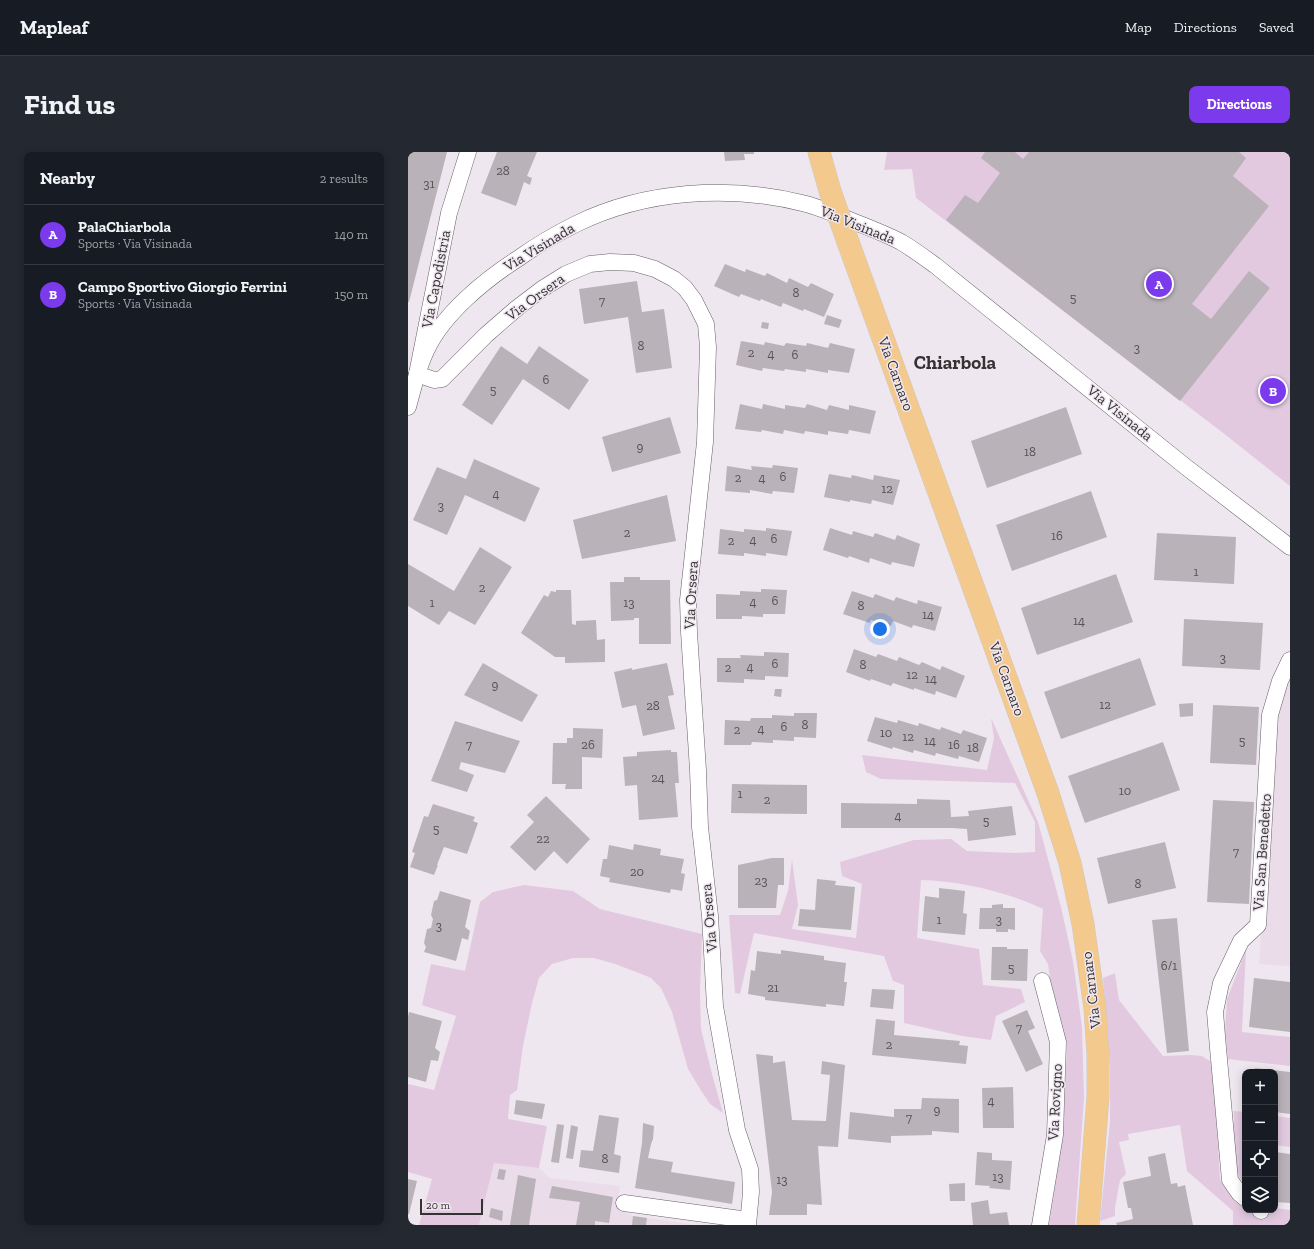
<!DOCTYPE html>
<html lang="en">
<head>
<meta charset="utf-8">
<style>
  body { margin:0; font-family:"Zilla Slab",serif; background:#242831; color:#f1f3f6 }
  .controls { position:absolute; right:12px; bottom:12px; display:grid; overflow:hidden; border-radius:8px; box-shadow:0 2px 10px #0003 }
  .controls button { width:36px; height:36px; display:grid; place-items:center; padding:0; border:0; border-bottom:1px solid #363941; background:#171b24; color:#f1f3f6; font:20px sans-serif }
  .scale { position:absolute; left:12px; bottom:10px; width:63px; box-sizing:border-box; padding-left:4px; border:2px solid #353234; border-top:0; font-size:11px; line-height:14px; white-space:nowrap; color:#353234; -webkit-text-stroke:3px #efe7ef; paint-order:stroke }
  .you { position:absolute; left:472px; top:477px; width:14px; height:14px; margin:-10px; border:3px solid #fff; border-radius:50%; background:#1a73e8; box-shadow:0 0 0 6px #1a73e833 }
  .badge { display:grid; place-items:center; width:26px; height:26px; border-radius:50%; background:#7c3aed; color:#fff; font-size:13px; font-weight:700 }
  .pin { position:absolute; translate:-50% -50%; border:2px solid #fff; box-shadow:0 1px 4px #0006 }
  .list { margin:0; padding:0; list-style:none }
  h2 { display:flex; justify-content:space-between; align-items:center; height:52px; margin:0; padding:0 16px; font-size:17px }
  h2 small { font-size:13px; font-weight:400; color:#9ea1a6 }
  .list li { display:grid; grid-template-columns:26px 1fr auto; gap:12px; align-items:center; box-sizing:border-box; height:60px; padding:0 16px; border-top:1px solid #363941 }
  .list b { display:block; font-size:15px; white-space:nowrap }
  .list p { margin:0; font-size:13px; white-space:nowrap; color:#9ea1a6 }
  .list em { font-size:13px; font-style:normal; color:#9ea1a6 }
  .icon { flex:none; width:22px; height:22px; fill:none; stroke:currentColor; stroke-width:2; stroke-linecap:round; stroke-linejoin:round }
  .map { position:relative; flex:none; width:882px; height:1073px; overflow:hidden; border-radius:8px }
  header { display:flex; align-items:center; gap:24px; box-sizing:border-box; height:56px; padding:0 20px; background:#171b24; border-bottom:1px solid #363941 }
  header strong { font-size:19px }
  nav { display:flex; gap:22px; margin-inline-start:auto; font-size:14px }
  .intro { display:flex; align-items:center; justify-content:space-between; box-sizing:border-box; height:96px; padding:0 24px }
  h1 { margin:0; font-size:28px }
  .button { padding:10px 18px; border-radius:8px; background:#7c3aed; color:#fff; font-size:14px; font-weight:700 }
  main { display:flex; gap:24px; padding:0 24px }
  aside { flex:1; background:#171b24; border-radius:8px; box-shadow:0 2px 10px #0003 }
  .map>svg:first-child { display:block }
</style>
</head>
<body>
<header>
<strong>Mapleaf</strong>
<nav><a>Map</a><a>Directions</a><a>Saved</a></nav>
</header>
<div class="intro"><h1>Find us</h1><a class="button">Directions</a></div>
<main>
<aside>
<h2>Nearby<small>2 results</small></h2>
<ul class="list">
<li><span class="badge">A</span><div><b>PalaChiarbola</b><p>Sports · Via Visinada</p></div><em>140 m</em></li>
<li><span class="badge">B</span><div><b>Campo Sportivo Giorgio Ferrini</b><p>Sports · Via Visinada</p></div><em>150 m</em></li>
</ul>
</aside>
<div class="map">
<svg width="882" height="1073" viewBox="0 0 882 1073">
  <rect width="100%" height="100%" fill="#efe7ef"/>
  <!-- built -->
  <g fill="#ebdcea">
    <polygon points="882,527 882,814 851,812 867,579 878,536"/>
    <polygon points="86,1011 131,1016 142,1026 212,1034 209,1055 225,1064 288,1073 71,1073"/>
  </g>
  <!-- green -->
  <g fill="#e2c9e0">
    <polygon points="479,0 882,0 882,334 819,284 508,46 504,17 476,18"/>
    <path d="M583,566L630,670L653,755L665,809L674,875L676,946L667,1073H641L655,983L659,892L642,827L640,812L632,799L635,757C600,740 552,729 513,728L509,786L571,797L575,833L613,837L617,850L588,864L583,888L554,884L496,871V833L485,829L476,804L346,781L332,842L327,841L321,763H372L380,739L384,707L390,753L384,777L448,786L454,732L434,724L432,710L506,688L543,687L559,699L607,701L627,700V670L607,631L473,627L458,620L454,603L579,618L586,586Z"/>
    <polygon points="116,733 165,739 192,757 294,782 292,840 293,877 304,922 315,961 302,952 292,937 280,917 264,860 253,836 243,826 231,821 207,812 186,806 165,806 144,812 131,826 124,851 115,894 109,938 102,943 100,967 139,974 131,1016 86,1011 71,1073 11,1073 24,1027 0,1020 0,932 26,938 48,864 14,853 23,812 57,819 72,750 85,740"/>
    <polygon points="838,798 834,880 882,885 882,914 820,907 817,879 819,847"/>
    <polygon points="707,821 711,848 755,904 783,903 794,904 805,911 812,1028 830,1049 837,1054 837,1058 843,1058 857,1067 861,1058 867,1058 867,1056 882,1058 882,1073 825,1073 825,1059 779,1019 772,973 720,982 721,988 711,990 718,1022 712,1028 707,1056 707,1064 692,1069 702,970 702,915 695,826"/>
    <path d="M826,959L837,960V1032C821,1018 826,980 826,959Z"/>
    <polygon points="867,964 882,966 882,995 867,993"/>
  </g>
  <!-- building -->
  <g fill="#bab2b9">
    <polygon points="0,0 39,0 1,150 0,150"/>
    <polygon points="89,0 129,0 119,24 124,26 122,33 116,30 108,54 73,41"/>
    <polygon points="316,0 346,0 346,2 336,2 337,8 317,9"/>
    <polygon points="577,0 607,0 615,7 621,0 831,0 838,6 825,24 861,54 784,152 803,167 841,119 862,136 772,249 538,68 557,43 570,51 592,21 573,6"/>
    <polygon points="317,112 337,120 338,117 357,124 359,121 379,131 381,126 400,135 403,131 426,142 416,165 396,157 395,159 375,151 373,155 353,147 352,149 333,142 331,145 306,134"/>
    <polygon points="229,129 234,160 256,157 264,216 228,221 220,165 176,172 171,137"/>
    <polygon points="419,163 434,168 431,176 416,172"/>
    <polygon points="354,170 361,171 360,177 353,176"/>
    <polygon points="333,189 356,193 357,190 376,194 378,191 398,194 399,191 420,196 422,191 447,197 441,221 420,218 420,221 398,217 398,220 377,217 376,219 355,216 354,219 328,213"/>
    <polygon points="93,194 119,212 131,194 181,228 161,258 115,227 84,273 54,253"/>
    <polygon points="332,252 354,257 355,252 377,257 377,253 397,256 399,252 419,258 421,253 441,258 441,253 468,259 462,282 441,278 440,282 420,279 420,283 397,279 396,282 376,278 375,282 354,278 353,280 327,277"/>
    <polygon points="658,255 674,302 579,336 563,289"/>
    <polygon points="262,265 273,301 204,320 194,285"/>
    <polygon points="66,307 132,336 117,370 57,343 39,383 5,368 29,315 58,327"/>
    <polygon points="365,313 390,316 386,341 365,339 364,342 342,338 342,341 317,339 319,314 344,318 343,314 364,316"/>
    <polygon points="421,322 443,326 444,323 465,328 466,323 492,328 485,353 464,348 463,352 442,348 442,350 416,345"/>
    <polygon points="683,339 699,385 604,419 588,373"/>
    <polygon points="259,343 268,389 174,407 165,368"/>
    <polygon points="358,376 384,379 379,404 358,401 358,404 336,401 336,404 310,402 312,377 336,380 336,377 358,379"/>
    <polygon points="422,376 444,383 445,379 465,385 467,381 487,388 489,383 512,392 506,415 484,410 483,413 462,406 461,411 441,404 440,406 415,398"/>
    <polygon points="749,381 828,385 826,432 746,428"/>
    <polygon points="72,395 104,415 67,473 41,459 31,473 0,454 0,412 46,439"/>
    <polygon points="708,422 725,470 629,503 613,456"/>
    <polygon points="216,425 232,425 232,428 262,428 263,492 231,492 231,466 226,466 226,468 203,469 202,430 216,430"/>
    <polygon points="353,437 379,438 377,462 355,462 355,465 334,464 334,467 308,467 308,442 332,443 332,439 353,440"/>
    <polygon points="148,438 163,438 164,472 168,473 168,469 188,468 189,488 197,487 197,510 157,511 157,505 147,505 113,481 136,443 140,445 143,439 148,440"/>
    <polygon points="444,439 465,446 467,442 486,449 488,445 509,452 510,448 534,455 527,479 505,473 504,476 485,469 483,474 463,468 462,471 435,462"/>
    <polygon points="776,467 855,471 852,518 774,514"/>
    <polygon points="446,497 468,505 470,502 489,509 491,505 511,513 514,510 532,518 534,514 557,524 548,546 528,539 527,543 506,536 506,538 485,531 483,534 463,527 462,529 438,520"/>
    <polygon points="356,500 381,501 380,525 357,524 357,528 336,527 336,531 309,530 309,506 333,506 332,503 356,504"/>
    <polygon points="732,506 748,553 653,587 636,540"/>
    <polygon points="75,511 130,543 114,570 56,543"/>
    <polygon points="259,511 266,543 260,544 267,577 235,584 228,553 214,556 206,520 224,516 224,518"/>
    <polygon points="367,537 374,537 373,545 366,544"/>
    <polygon points="785,551 785,564 772,565 771,552"/>
    <polygon points="805,553 851,555 848,613 802,611"/>
    <polygon points="386,561 409,561 408,586 386,585 386,589 365,588 365,591 344,590 343,593 316,593 317,568 342,569 343,566 364,566 364,563 386,564"/>
    <polygon points="467,565 489,571 490,568 510,574 511,571 532,578 533,575 553,582 555,578 579,586 571,610 551,604 550,607 528,601 527,604 506,598 505,601 485,595 484,597 459,589"/>
    <polygon points="47,569 112,589 97,621 53,610 51,617 66,623 59,640 23,629"/>
    <polygon points="165,576 195,577 194,606 174,605 174,637 157,637 158,632 144,632 145,591 159,591 159,586 165,586"/>
    <polygon points="755,590 772,638 677,671 660,624"/>
    <polygon points="263,598 263,600 269,600 271,631 267,631 270,665 231,668 229,633 217,634 215,605 229,604 229,600"/>
    <polygon points="324,632 399,633 399,662 323,661"/>
    <polygon points="138,644 182,687 159,712 146,699 127,719 102,695 126,670 119,663"/>
    <polygon points="509,647 542,648 543,665 561,664 560,659 604,654 608,683 560,689 559,677 544,676 433,676 433,651 509,652"/>
    <polygon points="805,648 846,650 841,752 799,750"/>
    <polygon points="25,652 67,665 65,669 70,671 59,702 36,695 29,713 30,713 26,723 2,715 7,701 4,700 16,664 20,665"/>
    <polygon points="757,690 768,736 700,752 689,706"/>
    <polygon points="226,692 253,697 252,703 276,707 273,721 277,722 274,739 263,737 262,741 201,730 202,726 192,724 195,707 199,707 201,693 225,698"/>
    <polygon points="364,706 376,706 376,733 370,733 368,756 330,756 330,713"/>
    <polygon points="409,727 428,729 427,733 447,735 443,778 390,774 392,757 407,758"/>
    <polygon points="531,736 557,739 555,761 559,762 557,783 514,779 517,744 531,746"/>
    <polygon points="32,739 63,748 57,775 62,779 60,788 54,786 48,809 16,800 18,795 16,791 19,777 23,776 25,767 23,763 26,749 29,748"/>
    <polygon points="595,752 595,756 607,756 607,778 600,777 600,780 588,780 588,777 571,777 572,756 584,756 584,753"/>
    <polygon points="769,766 781,899 759,901 744,768"/>
    <polygon points="584,795 599,795 599,797 620,797 619,829 583,828"/>
    <polygon points="373,798 416,804 416,808 438,811 436,830 439,830 436,854 418,852 418,855 357,848 357,845 340,842 343,818 347,819 349,799 373,802"/>
    <polygon points="846,826 882,830 882,880 841,875"/>
    <polygon points="464,837 487,838 485,857 462,855"/>
    <polygon points="619,858 627,876 620,879 635,912 618,920 594,869"/>
    <polygon points="1,860 34,869 27,896 32,900 30,909 23,908 18,930 0,925 0,865"/>
    <polygon points="468,867 487,869 486,883 552,889 551,893 560,894 558,912 464,903"/>
    <polygon points="348,902 365,904 365,911 377,909 384,968 418,969 422,923 413,922 414,909 437,913 430,995 410,994 414,1053 399,1052 399,1063 361,1063 364,1040"/>
    <polygon points="847,916 882,920 882,962 867,960 867,920 847,920"/>
    <polygon points="605,935 606,976 575,976 574,936"/>
    <polygon points="514,946 551,947 551,981 524,979 524,983 483,984 483,991 440,987 442,960 486,965 486,957 513,957"/>
    <polygon points="108,948 137,952 134,967 106,962"/>
    <polygon points="191,963 211,966 206,1002 213,1004 211,1021 171,1015 173,998 185,999"/>
    <polygon points="235,971 246,974 245,987 243,992 240,1006 265,1010 263,1020 327,1030 324,1052 227,1036 234,991"/>
    <polygon points="149,972 156,973 151,1011 143,1010"/>
    <polygon points="163,973 170,975 165,1007 158,1006"/>
    <polygon points="569,1000 584,1001 584,1008 604,1009 602,1038 581,1036 582,1034 567,1033"/>
    <polygon points="867,1000 882,1002 882,1051 867,1050"/>
    <polygon points="757,1001 763,1032 769,1031 770,1035 777,1033 785,1073 709,1073 708,1071 725,1067 723,1056 720,1056 715,1030 743,1024 740,1005"/>
    <polygon points="91,1017 98,1018 96,1028 89,1027"/>
    <polygon points="110,1023 128,1027 121,1073 102,1073"/>
    <polygon points="0,1027 9,1029 1,1062 0,1062"/>
    <polygon points="557,1031 557,1049 542,1049 541,1032"/>
    <polygon points="144,1034 205,1045 201,1071 187,1069 187,1073 168,1073 172,1050 141,1046"/>
    <polygon points="580,1048 582,1062 599,1060 601,1073 565,1073 563,1051"/>
    <polygon points="83,1056 95,1059 94,1069 81,1065"/>
    <polygon points="225,1064 239,1066 238,1073 224,1073"/>
  </g>
  <g fill="none" stroke-linecap="round" stroke-linejoin="round">
    <defs>
      <g id="street">
        <polyline points="9,222 26,228 34,227 78,183 109,156 134,137 158,122 182,112 202,110 226,111 247,117 266,127 277,136 286,148 298,172 300,195 297,290 280,448 281,480 290,618 292,675 302,764 307,854 329,978 342,1017 343,1040 340,1073"/>
        <path d="M9,222C12,214 15,205 19,197C36,161 78,127 111,106C129,93 148,82 168,72C237,38 321,33 394,51C408,54 421,60 434,65C454,73 474,80 493,90C505,97 517,106 528,114L778,315L882,395"/>
        <polyline points="0,255 9,222 41,61 60,0"/>
        <polyline points="837,1046 831,1041 822,1028 810,896 807,860 813,831 833,789 850,773 862,563 872,529 882,508"/>
        <polyline points="216,1051 340,1068"/>
        <polyline points="852,1058 853,1059"/>
        <polyline points="632,1073 647,983 650,890 634,829"/>
      </g>
      <g id="primary">
        <polyline points="411,0 422,39"/>
        <polyline points="440,90 640,641 662,711 675,772 687,857 690,902 690,945 680,1073"/>
      </g>
    </defs>
    <!-- street casing -->
    <use href="#street" stroke="#675f66" stroke-width="17"/>
    <!-- primary casing -->
    <use href="#primary" stroke="#cacaca" stroke-width="23"/>
    <!-- street -->
    <use href="#street" stroke="#fff" stroke-width="16"/>
    <!-- primary -->
    <use href="#primary" stroke="#f4c98e" stroke-width="22"/>
    <defs>
      <polyline id="primary-bridge" points="422,39 440,90"/>
    </defs>
    <!-- primary-bridge casing -->
    <use href="#primary-bridge" stroke="#cacaca" stroke-width="23" stroke-linecap="butt"/>
    <!-- primary-bridge -->
    <use href="#primary-bridge" stroke="#f4c98e" stroke-width="22"/>
  </g>
  <g text-anchor="middle" dominant-baseline="central" stroke-width="3" stroke-linejoin="round" paint-order="stroke">
    <!-- number labels -->
    <g font-size="13" fill="#565255">
      <text x="95" y="18">28</text>
      <text x="21" y="31">31</text>
      <text x="388" y="140">8</text>
      <text x="665" y="145">5</text>
      <text x="194" y="148">7</text>
      <text x="233" y="193">8</text>
      <text x="729" y="195">3</text>
      <text x="343" y="200">2</text>
      <text x="363" y="201">4</text>
      <text x="387" y="202">6</text>
      <text x="138" y="227">6</text>
      <text x="85" y="237">5</text>
      <text x="232" y="294">9</text>
      <text x="622" y="299">18</text>
      <text x="375" y="324">6</text>
      <text x="330" y="325">2</text>
      <text x="354" y="325">4</text>
      <text x="479" y="336">12</text>
      <text x="88" y="341">4</text>
      <text x="33" y="353">3</text>
      <text x="219" y="380">2</text>
      <text x="649" y="383">16</text>
      <text x="366" y="386">6</text>
      <text x="345" y="387">4</text>
      <text x="323" y="388">2</text>
      <text x="788" y="419">1</text>
      <text x="74" y="435">2</text>
      <text x="367" y="448">6</text>
      <text x="345" y="449">4</text>
      <text x="24" y="450">1</text>
      <text x="221" y="450">13</text>
      <text x="453" y="453">8</text>
      <text x="520" y="462">14</text>
      <text x="671" y="468">14</text>
      <text x="815" y="505">3</text>
      <text x="367" y="511">6</text>
      <text x="455" y="512">8</text>
      <text x="342" y="514">4</text>
      <text x="320" y="515">2</text>
      <text x="504" y="522">12</text>
      <text x="523" y="526">14</text>
      <text x="87" y="532">9</text>
      <text x="697" y="552">12</text>
      <text x="245" y="553">28</text>
      <text x="397" y="572">8</text>
      <text x="376" y="574">6</text>
      <text x="353" y="576">4</text>
      <text x="329" y="577">2</text>
      <text x="478" y="580">10</text>
      <text x="500" y="584">12</text>
      <text x="522" y="588">14</text>
      <text x="834" y="588">5</text>
      <text x="61" y="592">7</text>
      <text x="180" y="592">26</text>
      <text x="546" y="592">16</text>
      <text x="565" y="595">18</text>
      <text x="250" y="625">24</text>
      <text x="717" y="638">10</text>
      <text x="332" y="641">1</text>
      <text x="359" y="647">2</text>
      <text x="490" y="663">4</text>
      <text x="578" y="668">5</text>
      <text x="28" y="676">5</text>
      <text x="135" y="686">22</text>
      <text x="828" y="699">7</text>
      <text x="229" y="719">20</text>
      <text x="353" y="728">23</text>
      <text x="730" y="731">8</text>
      <text x="531" y="767">1</text>
      <text x="591" y="767">3</text>
      <text x="31" y="773">3</text>
      <text x="761" y="813">6/1</text>
      <text x="603" y="815">5</text>
      <text x="365" y="835">21</text>
      <text x="611" y="875">7</text>
      <text x="481" y="892">2</text>
      <text x="583" y="948">4</text>
      <text x="529" y="957">9</text>
      <text x="501" y="965">7</text>
      <text x="197" y="1006">8</text>
      <text x="590" y="1024">13</text>
      <text x="374" y="1027">13</text>
    </g>
    <!-- street labels -->
    <g font-size="15" fill="#353234" stroke="#efe7ef">
      <text transform="translate(450 73) rotate(22)">Via Visinada</text>
      <text transform="translate(131 95) rotate(-31)">Via Visinada</text>
      <text transform="translate(28 127) rotate(-79)">Via Capodistria</text>
      <text transform="translate(127 145) rotate(-36)">Via Orsera</text>
      <text transform="translate(488 222) rotate(70)">Via Carnaro</text>
      <text transform="translate(712 261) rotate(39)">Via Visinada</text>
      <text transform="translate(283 443) rotate(-87)">Via Orsera</text>
      <text transform="translate(599 527) rotate(70)">Via Carnaro</text>
      <text transform="translate(854 700) rotate(-86)">Via San Benedetto</text>
      <text transform="translate(301 766) rotate(-95)">Via Orsera</text>
      <text transform="translate(683 838) rotate(-97)">Via Carnaro</text>
      <text transform="translate(647 950) rotate(-87)">Via Rovigno</text>
    </g>
    <!-- district labels -->
    <g font-size="19" font-weight="bold" fill="#353234" stroke="#efe7ef">
      <text x="547" y="210">Chiarbola</text>
    </g>
  </g>
</svg>
<div class="controls">
<button>+</button>
<button>−</button>
<button><svg class="icon" aria-label="locate" viewBox="0 0 24 24"><circle cx="12" cy="12" r="6"/><path d="M12 2v4M12 18v4M2 12h4M18 12h4"/></svg></button>
<button><svg class="icon" aria-label="layers" viewBox="0 0 24 24"><path d="M12 4l9 5-9 5-9-5zM3 14l9 5 9-5"/></svg></button>
</div>
<div class="scale">20 m</div>
<div class="you"></div>
<div class="pin badge" style="left:751px;top:132px">A</div>
<div class="pin badge" style="left:865px;top:239px">B</div>
</div>
</main>
</body>
</html>
